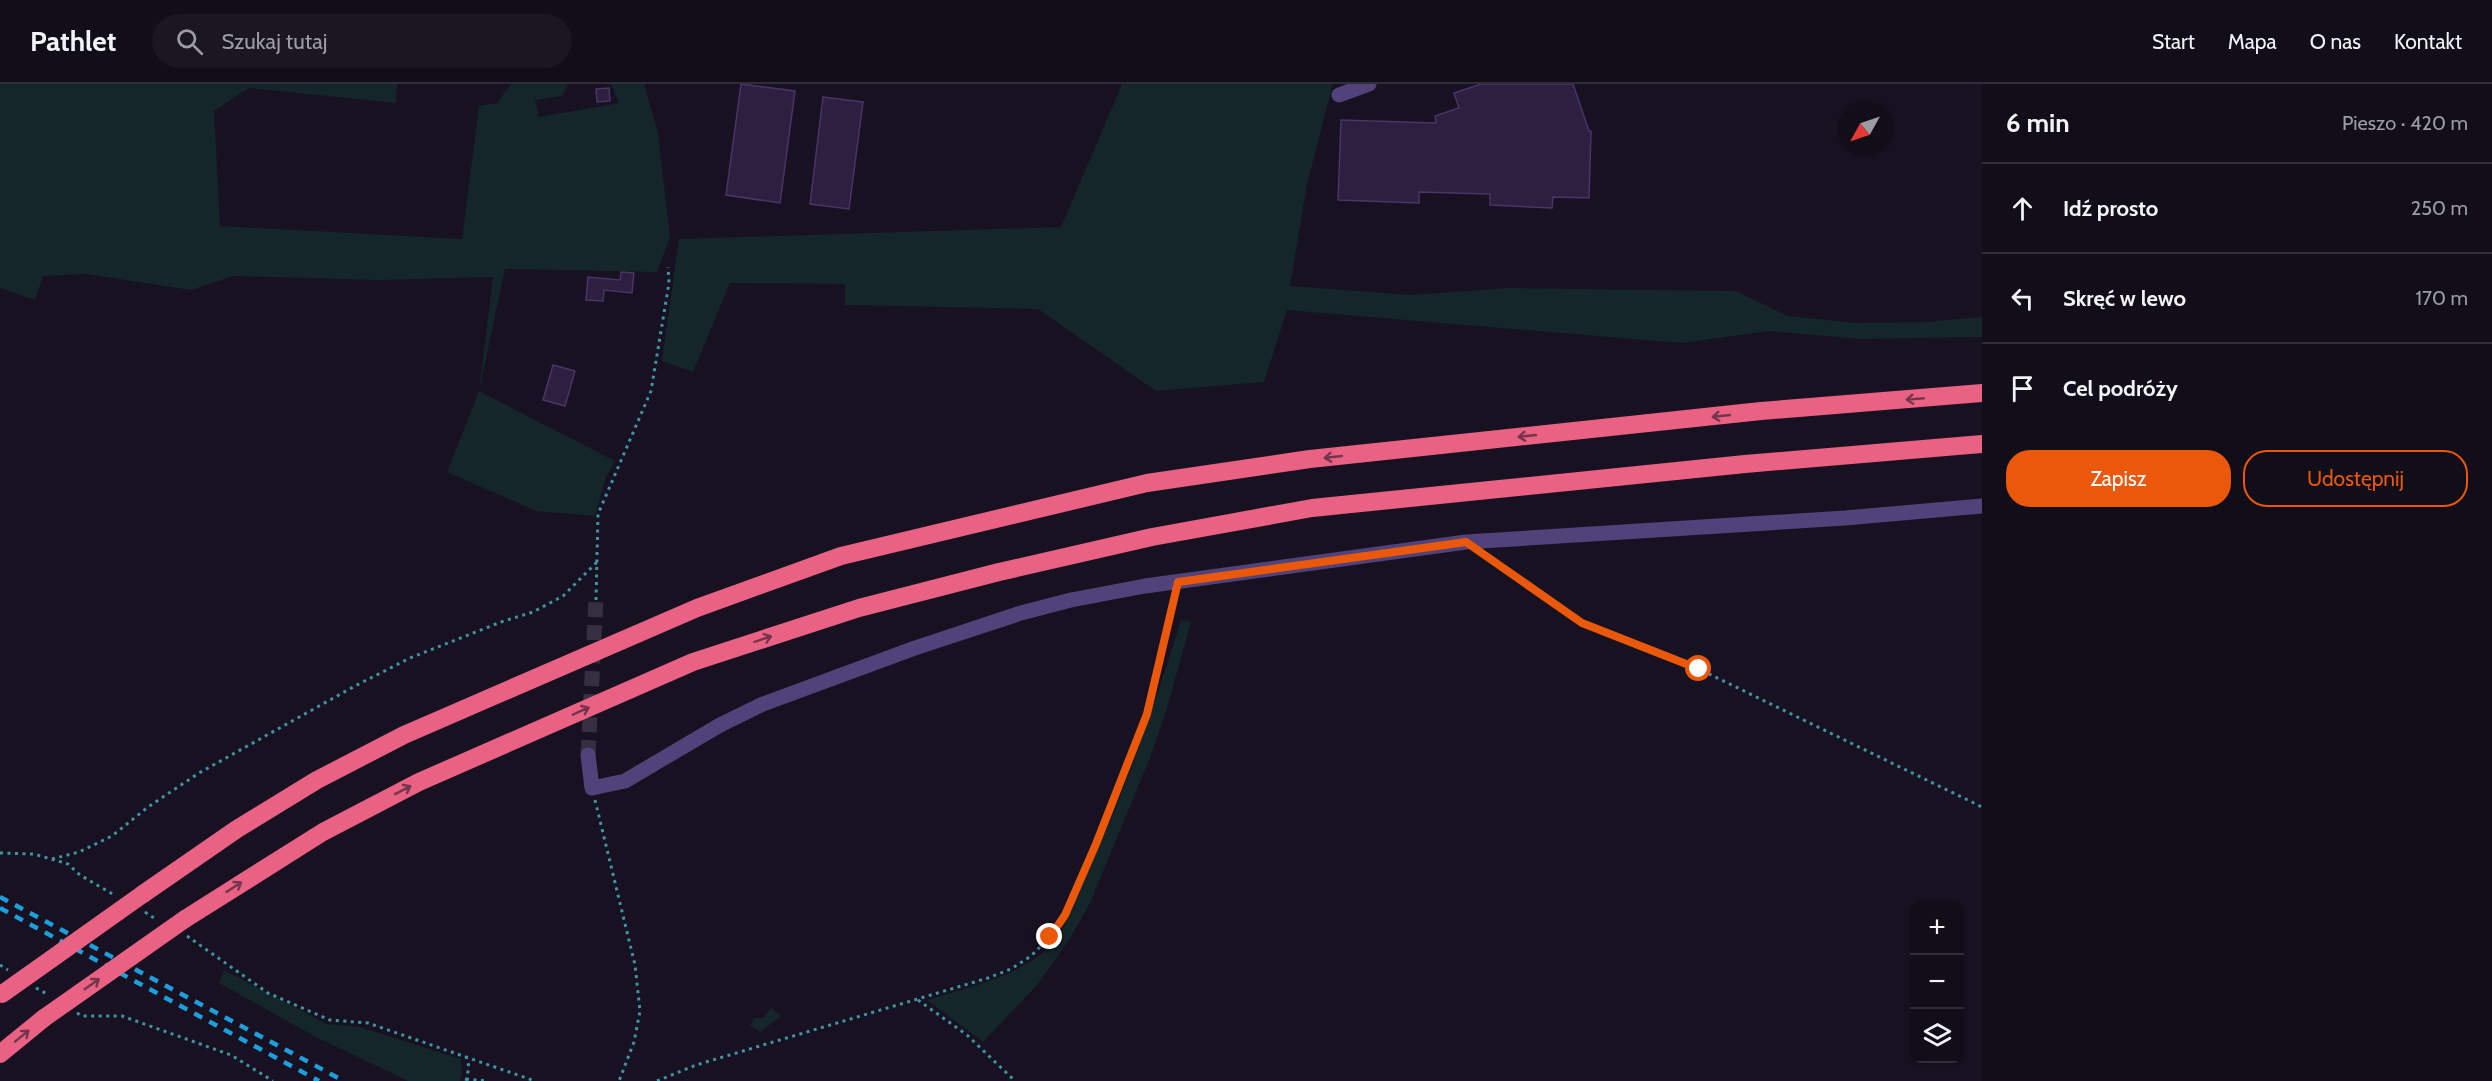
<!DOCTYPE html>
<html lang="pl">
<head>
<meta charset="utf-8">
<style>
  body { margin:0; font-family:Cabin,sans-serif; background:#1a1622; color:#f1f3f6 }
  .controls { position:absolute; right:18px; bottom:18px; display:grid; overflow:hidden; border-radius:12px; box-shadow:0 2px 4px #0004 }
  .controls button { width:54px; height:54px; display:grid; place-items:center; padding:0; border:0; border-bottom:2px solid #302d38; background:#110d19; color:#f1f3f6; font:30px sans-serif }
  .compass { position:absolute; left:1838px; top:18px; width:54px; height:54px; border-radius:50%; background:#110d19; box-shadow:0 2px 4px #0004; rotate:230deg }
  .stop { position:absolute; width:18px; height:18px; margin:-14px; border:4px solid #ea580c; border-radius:50%; background:#fff }
  .stop.end { background:#ea580c; border-color:#fff; box-shadow:0 2px 6px #0008 }
  .list { margin:0; padding:0; list-style:none }
  h2 { display:flex; justify-content:space-between; align-items:center; height:78px; margin:0; padding:0 24px; font-size:26px }
  h2 small { font-size:20px; font-weight:400; color:#9c9ca2 }
  .list li { display:grid; grid-template-columns:39px 1fr auto; gap:18px; align-items:center; box-sizing:border-box; height:90px; padding:0 24px; border-top:2px solid #302d38 }
  .list b { display:block; font-size:22px; white-space:nowrap }
  .list em { font-size:20px; font-style:normal; color:#9c9ca2 }
  .actions { display:flex; gap:12px; padding:18px 24px }
  .actions a { flex:1; padding:14px 0; border:2px solid #ea580c; border-radius:24px; text-align:center; font-size:21px; color:#ea580c }
  .actions .main { background:#ea580c; color:#fff }
  .icon { flex:none; width:33px; height:33px; fill:none; stroke:currentColor; stroke-width:2; stroke-linecap:round; stroke-linejoin:round }
  .map { position:relative; flex:none; width:1982px; height:997px; overflow:hidden }
  header { display:flex; align-items:center; gap:36px; box-sizing:border-box; height:84px; padding:0 30px; background:#110d19; border-bottom:2px solid #302d38 }
  header strong { font-size:28px }
  nav { display:flex; gap:33px; margin-inline-start:auto; font-size:21px }
  .search { width:420px; height:54px; background:#1a1622; display:flex; align-items:center; gap:15px; box-sizing:border-box; padding:0 21px; border-radius:33px; color:#9c9ca2; font-size:22px }
  main { display:flex }
  aside { flex:1; background:#110d19 }
  .map>svg:first-child { display:block }
</style>
</head>
<body>
<header>
<strong>Pathlet</strong>
<div class="search"><svg class="icon" aria-label="search" viewBox="0 0 24 24"><circle cx="10" cy="10" r="6"/><path d="M15 15l6 6"/></svg>Szukaj tutaj</div>
<nav><a>Start</a><a>Mapa</a><a>O nas</a><a>Kontakt</a></nav>
</header>
<main>
<div class="map">
<svg width="1982" height="997" viewBox="0 0 1982 997">
  <rect width="100%" height="100%" fill="#171121"/>
  <!-- green -->
  <g fill="#14262a">
    <polygon points="0,0 397,0 396,19 249,4 214,27 220,142 462,155 479,22 497,19 511,0 568,0 562,12 535,16 539,33 619,19 611,0 644,0 658,49 670,153 657,188 505,185 479,307 615,377 606,393 595,432 536,427 447,388 479,307 493,193 379,196 233,192 191,206 86,190 43,192 35,216 0,204"/>
    <polygon points="1122,0 1333,0 1307,100 1290,202 1411,211 1509,204 1736,207 1788,232 1856,239 1926,238 1980,233 1982,231 1982,253 1860,255 1769,247 1682,259 1287,226 1264,298 1156,307 1038,225 845,221 845,200 730,199 693,288 662,277 679,155 1061,143"/>
    <path d="M1181,536L1191,538L1166,628L1150,674L1090,819L1069,856L1038,900L983,958L927,916C971,902 1017,894 1051,861C1065,847 1072,822 1080,805C1121,718 1153,627 1181,536Z"/>
    <polygon points="224,886 327,940 360,943 461,975 462,989 460,997 408,997 314,952 219,899"/>
    <polygon points="771,924 781,932 760,948 750,941 754,934 763,934"/>
  </g>
  <!-- building -->
  <g fill="#2d1f3f" stroke="#4a3468" stroke-width="1.5">
    <polygon points="741,0 795,7 780,119 726,111"/>
    <polygon points="1481,0 1573,0 1589,47 1591,47 1589,114 1553,113 1552,124 1490,121 1490,110 1419,108 1419,119 1338,116 1341,36 1436,39 1435,32 1459,24 1454,9"/>
    <polygon points="609,4 610,17 597,18 596,5"/>
    <polygon points="823,13 863,18 849,125 810,120"/>
    <polygon points="621,188 634,189 632,209 604,206 603,217 586,216 588,193 620,196"/>
    <polygon points="553,281 575,287 565,322 543,316"/>
  </g>
  <g fill="none" stroke-linecap="round" stroke-linejoin="round">
    <!-- minor-tunnel -->
    <polyline stroke="#352f41" stroke-width="15" stroke-dasharray="15 8" stroke-linecap="butt" points="588,671 596,516"/>
    <!-- path -->
    <g stroke="#3f94a5" stroke-width="3" stroke-dasharray="3 4.5" stroke-linecap="butt">
      <polyline points="1485,471 1582,539 1699,585 1982,723"/>
      <polyline points="596,516 598,430 651,307 669,199 668,183"/>
      <polyline points="595,716 635,881 640,927 634,958 619,997"/>
      <polyline points="0,769 34,770 68,780 80,791 116,812"/>
      <polyline points="52,775 79,768 112,752 148,723 199,689 355,602 410,574 501,538 533,528 563,512 597,478"/>
      <polyline points="145,828 157,836"/>
      <polyline points="187,852 268,909 330,936 368,939 535,997"/>
      <polyline points="0,881 8,886"/>
      <polyline points="36,904 49,911"/>
      <polyline points="918,916 967,951 1015,997"/>
      <polyline points="77,929 82,932 122,932 231,971 273,997"/>
      <polyline points="466,972 469,983 466,997"/>
      <polyline points="466,995 488,997"/>
      <polyline points="657,997 696,981 988,894 1011,885 1031,872 1050,853 1065,831 1096,760 1147,630 1174,512"/>
    </g>
    <!-- minor -->
    <g stroke="#51427a" stroke-width="15">
      <polyline points="1339,11 1369,0"/>
      <polyline points="588,671 592,704 625,697 720,641 763,620 915,564 1021,529 1071,516 1145,502 1466,458 1845,434 1982,422"/>
    </g>
    <!-- highway -->
    <g stroke="#e96183" stroke-width="18">
      <polyline points="143,810 237,745 317,696 404,651 697,524 841,472 1147,399 1310,375 1761,327 1982,309"/>
      <polyline points="185,835 323,748 419,698 693,578 859,524 999,488 1152,453 1312,424 1745,380 1982,360"/>
      <polyline points="0,970 44,934"/>
    </g>
    <!-- rail -->
    <g stroke="#1e9fdd" stroke-width="4.5" stroke-dasharray="9 8" stroke-linecap="butt">
      <polyline points="0,813 344,997"/>
      <polyline points="0,824 319,997"/>
    </g>
    <!-- highway-bridge -->
    <g stroke="#e96183" stroke-width="18">
      <polyline points="2,910 143,810"/>
      <polyline points="44,934 185,835"/>
    </g>
  </g>
  <!-- one-way arrows -->
  <defs><path id="oneway-shaft" d="M-6 0H5M1.5-3L5.5 0L1.5 3" fill="none" stroke-width="1.6" stroke-linecap="round" stroke-linejoin="round" transform="scale(1.5)"/></defs>
  <g stroke="#75354d">
    <use href="#oneway-shaft" transform="translate(1915 315) rotate(175)"/>
    <use href="#oneway-shaft" transform="translate(1721 332) rotate(174)"/>
    <use href="#oneway-shaft" transform="translate(1527 352) rotate(174)"/>
    <use href="#oneway-shaft" transform="translate(1333 373) rotate(174)"/>
    <use href="#oneway-shaft" transform="translate(763 555) rotate(-18)"/>
    <use href="#oneway-shaft" transform="translate(581 627) rotate(-24)"/>
    <use href="#oneway-shaft" transform="translate(403 706) rotate(-27)"/>
    <use href="#oneway-shaft" transform="translate(234 803) rotate(-33)"/>
    <use href="#oneway-shaft" transform="translate(92 900) rotate(-35)"/>
    <use href="#oneway-shaft" transform="translate(22 952) rotate(-39)"/>
  </g>
  <g fill="none" stroke-linecap="round" stroke-linejoin="round">
    <!-- route -->
    <polyline stroke="#ea580c" stroke-width="8" points="1050,853 1065,831 1096,760 1147,630 1178,498 1466,458 1582,539 1699,585"/>
  </g>
</svg>
<div class="controls">
<button>+</button>
<button>−</button>
<button><svg class="icon" aria-label="layers" viewBox="0 0 24 24"><path d="M12 4l9 5-9 5-9-5zM3 14l9 5 9-5"/></svg></button>
</div>
<svg class="compass" viewBox="-18 -18 36 36"><path d="M0-13l5 13h-10z" fill="#e53935"/><path d="M0 13l5-13h-10z" fill="#9c9ca2"/></svg>
<div class="stop" style="left:1699px;top:585px"></div>
<div class="stop end" style="left:1050px;top:853px"></div>
</div>
<aside>
<h2>6 min<small>Pieszo · 420 m</small></h2>
<ul class="list">
<li><svg class="icon" aria-label="ahead" viewBox="0 0 24 24"><path d="M12 20V5M6 11l6-6 6 6"/></svg><div><b>Idź prosto</b></div><em>250 m</em></li>
<li><svg class="icon" aria-label="left" viewBox="0 0 24 24"><path d="M17 20v-9H6M10 6l-5 5 5 5"/></svg><div><b>Skręć w lewo</b></div><em>170 m</em></li>
<li><svg class="icon" aria-label="arrive" viewBox="0 0 24 24"><path d="M6 21V4h12l-3 4 3 4H6"/></svg><div><b>Cel podróży</b></div></li>
</ul>
<div class="actions"><a class="main">Zapisz</a><a>Udostępnij</a></div>
</aside>
</main>
</body>
</html>
